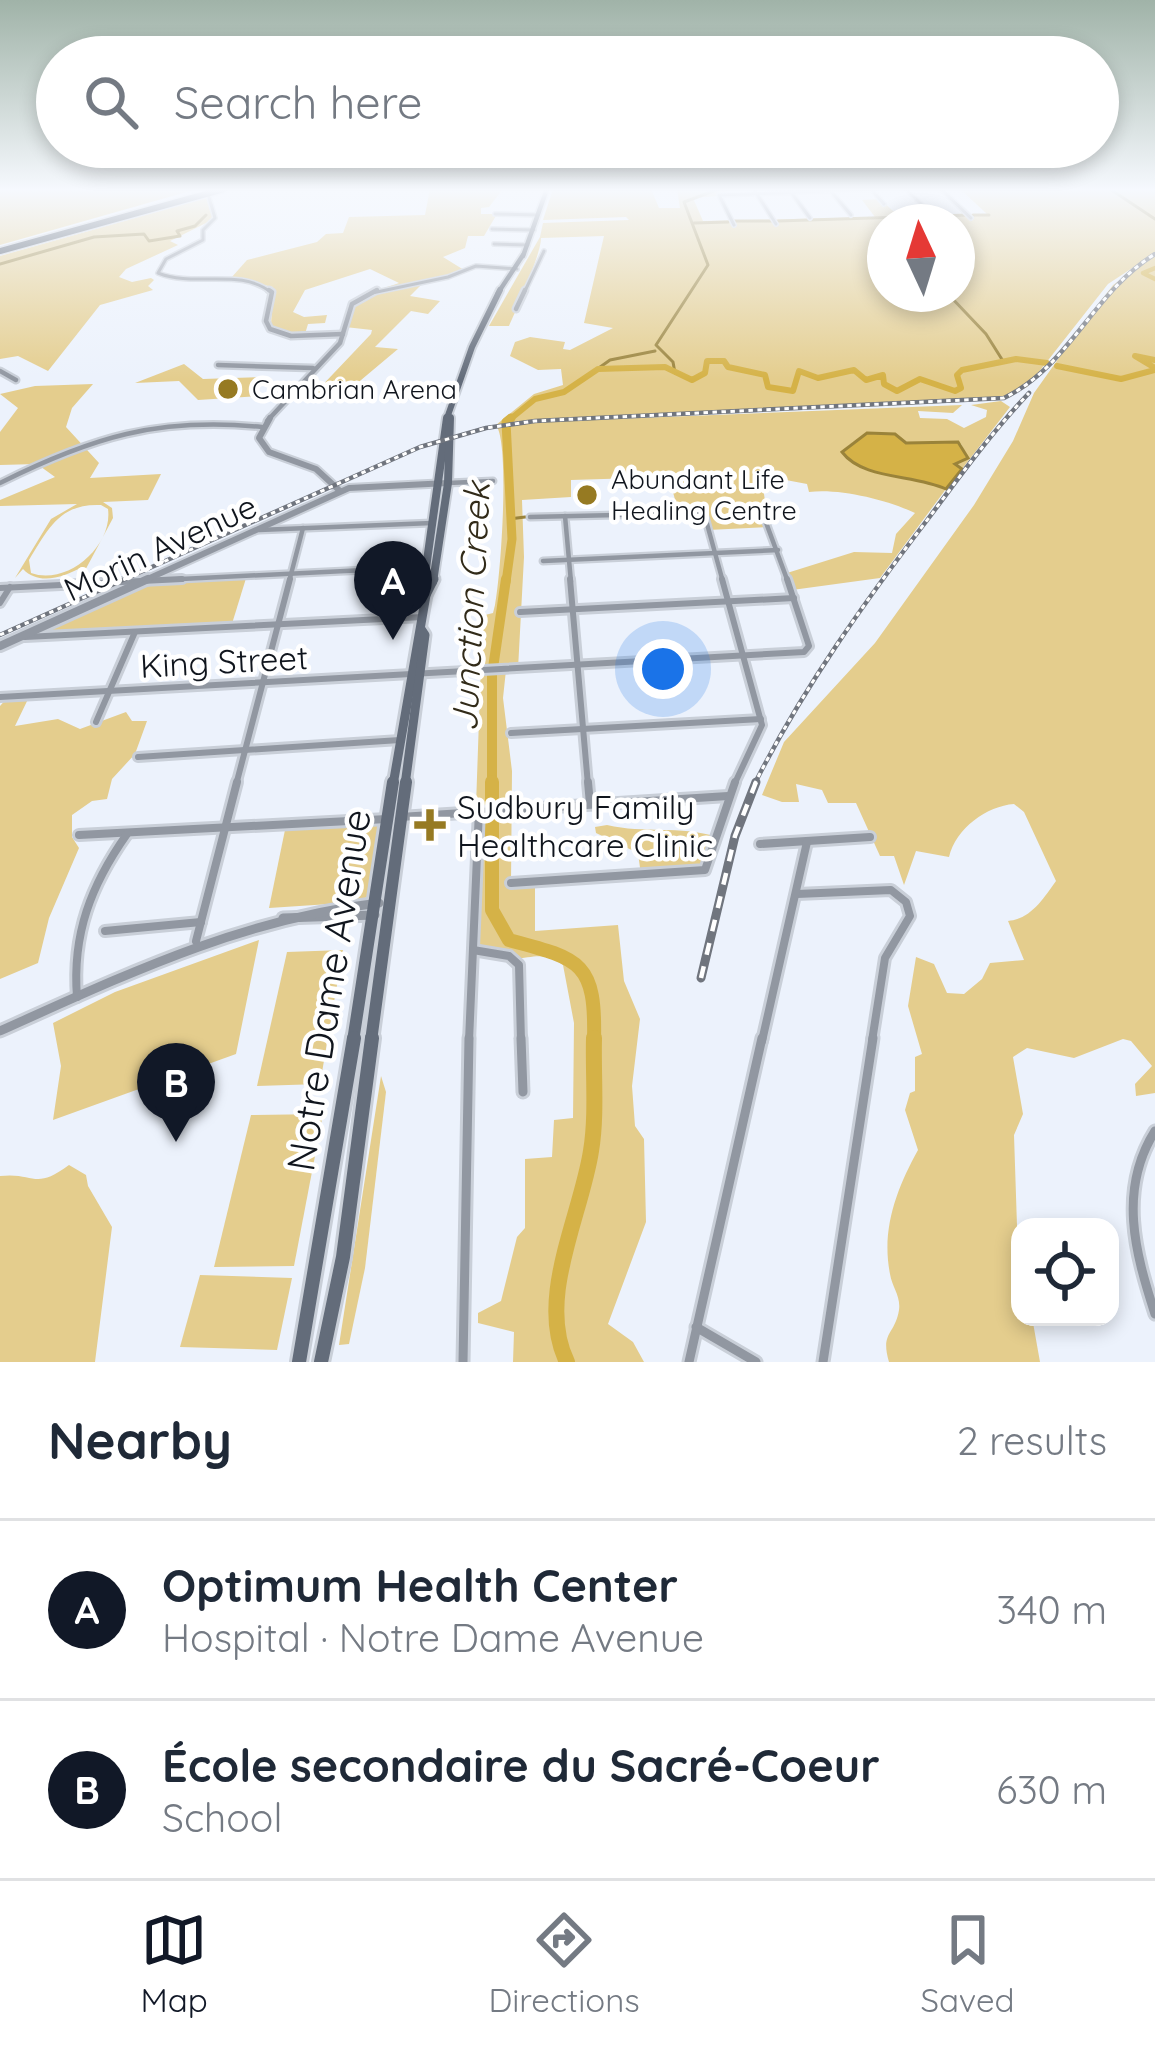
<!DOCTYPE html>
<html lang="en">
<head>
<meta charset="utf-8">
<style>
  body { margin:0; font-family:Quicksand,sans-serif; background:#f6f6f7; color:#1f2937 }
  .controls { position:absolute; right:36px; bottom:36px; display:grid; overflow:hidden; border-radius:24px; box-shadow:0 6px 18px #0003 }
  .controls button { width:108px; height:108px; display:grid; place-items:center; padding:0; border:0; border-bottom:3px solid #e0e1e3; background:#fff; color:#1f2937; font:60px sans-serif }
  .compass { position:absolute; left:867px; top:204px; width:108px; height:108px; border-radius:50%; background:#fff; box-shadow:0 6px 18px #0003; rotate:356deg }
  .you { position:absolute; left:663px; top:669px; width:42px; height:42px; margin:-30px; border:9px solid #fff; border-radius:50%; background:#1a73e8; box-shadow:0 0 0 18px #1a73e833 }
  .badge { display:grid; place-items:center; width:78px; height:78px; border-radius:50%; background:#111827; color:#fff; font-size:39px; font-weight:700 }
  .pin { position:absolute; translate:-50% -99px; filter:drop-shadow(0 3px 6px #0008) }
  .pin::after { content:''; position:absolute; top:63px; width:42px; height:36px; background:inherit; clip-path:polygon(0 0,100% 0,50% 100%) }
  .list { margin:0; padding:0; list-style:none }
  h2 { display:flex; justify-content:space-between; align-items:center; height:156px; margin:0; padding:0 48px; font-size:51px }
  h2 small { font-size:39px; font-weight:400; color:#747a83 }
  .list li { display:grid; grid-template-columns:78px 1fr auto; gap:36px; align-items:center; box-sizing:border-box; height:180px; padding:0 48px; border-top:3px solid #e0e1e3 }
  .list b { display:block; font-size:45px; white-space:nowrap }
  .list p { margin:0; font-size:39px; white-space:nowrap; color:#747a83 }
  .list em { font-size:39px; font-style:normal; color:#747a83 }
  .icon { flex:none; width:66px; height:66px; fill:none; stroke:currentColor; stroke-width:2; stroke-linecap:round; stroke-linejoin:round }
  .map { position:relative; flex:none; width:1155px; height:1362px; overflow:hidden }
  .search { position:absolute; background:#fff; box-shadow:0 6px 18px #0003; left:36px; right:36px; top:36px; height:132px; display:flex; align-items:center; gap:30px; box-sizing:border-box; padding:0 42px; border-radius:66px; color:#747a83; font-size:45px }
  .sheet { height:516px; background:#fff }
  nav { display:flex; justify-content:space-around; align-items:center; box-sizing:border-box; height:168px; border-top:3px solid #e0e1e3; background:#fff; font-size:33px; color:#747a83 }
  nav a { display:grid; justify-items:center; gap:6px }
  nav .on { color:#111827 }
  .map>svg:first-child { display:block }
</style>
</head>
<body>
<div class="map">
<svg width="1155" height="1362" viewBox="0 0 1155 1362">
  <rect width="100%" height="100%" fill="#ecf2fc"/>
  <!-- green -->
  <g fill="#e4cd8d" fill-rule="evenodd">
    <polygon points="0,189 197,189 0,245"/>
    <path d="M430,189H503L489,207L481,208V214H497L484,236H468L465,248L443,257L464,270L424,282L410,296L440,301L428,314L411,311L375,347L398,349L342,396L315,393L371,334L372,330L345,327C353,297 372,292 399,283L370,269L305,290L293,312L304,317L327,315L325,323L308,324L305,334L282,332L271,325L273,287L231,278L247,260L317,242L326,234L343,233L349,217L425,215Z"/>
    <path d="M553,189H651L659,208H680L677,189H732L717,196L693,198L703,221L875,217L862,200L880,199L893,211H909L914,216L987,214L960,189H1155V253L1108,284L1027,387L1005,396L959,402L514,423L962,405L953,413L918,411L920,418L947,419L964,428L986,417L987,410L971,405L1001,401L1010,407L962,469L955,464L968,458L961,444L906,443C885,429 860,432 842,452C864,480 914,474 946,489L880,578L792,590L787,573L854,552L892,553L896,534L915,513C888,500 839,488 809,492L807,484L770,477L762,481L769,527L708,530L701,512L678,511L669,477L571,480V497L522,500L524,557L518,669L506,670L503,698L512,771L511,882H535V931L618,925L624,981L640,1019L632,1086L635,1126L644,1139L646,1222L608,1324L633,1342L644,1362H513L514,1332L478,1323V1313L501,1301L517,1237L525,1228V1159L552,1157L554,1120L573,1118L574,1023L563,965C542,951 535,958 513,959C501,960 484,953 471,950L482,633L485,615L493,613L495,605C501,574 510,443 496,425L534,394L563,385L561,369L538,370L510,356L515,342L530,337L565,342L563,349L570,350L613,328L584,323L604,236L541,238C542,251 516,311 509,326H489L540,237L543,223L629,220L626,217L543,220ZM885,222H957V294H885Z"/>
    <polygon points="206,198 216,218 170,241 178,245 126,269 119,277 132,282 151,278 154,280 148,286 153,290 100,305 48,371 18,356 0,359 0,256"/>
    <path d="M1155,256V1093L1136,1096L1135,1084L1152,1066L1131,1041L1123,1039L1074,1058L1027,1048L1013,1057L1023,1114L1014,1135L1020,1317H1032L1040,1362H889C880,1332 895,1335 899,1310C901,1296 892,1287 890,1274C881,1229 897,1188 918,1150L905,1110L910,1093L915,1091V1057L922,1054L908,1006L916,957L934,964L947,993L964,994L982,979L990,963L1024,960L1008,921C1031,919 1043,899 1056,881L1024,812L1014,804C987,806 956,828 949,857L916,851L904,885L894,856H880L856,803H828L822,790L796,784L799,802H782L762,795L784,742L875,643L974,505L1013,441L1034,393L1076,334L1113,285Z"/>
    <polygon points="184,364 203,379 260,377 250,394 258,396 198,400 179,381 135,383"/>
    <path d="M93,384L72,408L66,427L99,463L90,478L161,474L148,500L103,502L112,508L113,518L81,578L82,567C64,577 39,586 23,569L15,578L51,519L77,504L0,506V500L55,477L37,464L0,465V432L18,408L0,394L35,386ZM101,505L108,509C113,546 67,586 31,573L29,560C48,529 60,503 101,505Z"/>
    <polygon points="247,575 231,627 19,638 147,580"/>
    <polygon points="30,695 15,726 58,719 80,729 126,712 132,721 147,721 135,754 112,779 107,799 92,801 72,815 72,837 79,848 49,918 38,963 0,979 0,706 9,696"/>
    <polygon points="383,821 368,896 360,902 269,908 286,825"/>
    <path d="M607,825C645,834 678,825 718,837L709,867L641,875L638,853L596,833L595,827Z"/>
    <polygon points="259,940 236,1054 53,1120 61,1066 53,1023 115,992"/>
    <polygon points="343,950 320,1084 257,1086 287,952"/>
    <polygon points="381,1076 386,1092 365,1268 349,1344 339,1345"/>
    <polygon points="323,1114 294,1266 214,1267 251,1115"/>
    <path d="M69,1165L86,1175L88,1186L112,1227L95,1362H0V1176C35,1172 34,1191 69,1165Z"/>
    <polygon points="200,1275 292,1278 277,1350 180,1347"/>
  </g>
  <!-- water -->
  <path fill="#d5b247" stroke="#9a833a" stroke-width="3" d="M867,433L895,434L906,443L958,442L968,458L955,464L962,469L946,489C914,474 863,480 842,452Z"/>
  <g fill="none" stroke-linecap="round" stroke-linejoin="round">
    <!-- stream -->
    <g stroke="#9a833a" stroke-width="3">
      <polyline points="1110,189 1155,219"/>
      <polyline points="973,215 989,215"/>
      <polyline points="936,216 968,215"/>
      <polyline points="734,221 772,221"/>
      <polyline points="778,221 932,216"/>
      <polyline points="694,223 728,222"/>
      <polyline points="0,264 94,237 144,234 149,241 180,236 177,231 195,226 206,215"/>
      <polyline points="948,294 986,334 1003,361"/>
      <polyline points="596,370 610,360 655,351"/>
      <polyline points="675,373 673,362 656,345 708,265 684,202 719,189"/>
      <polyline points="509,519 525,517"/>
    </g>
    <!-- river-far5 -->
    <polyline stroke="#d5b247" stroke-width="4.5" points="1155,268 1143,273 1155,279"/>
    <!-- river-far4 -->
    <g stroke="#d5b247" stroke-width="6">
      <polyline points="1155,360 1135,356 1155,368"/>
      <polyline points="1057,366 1121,379 1155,370"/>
      <polyline points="508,421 535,399 564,392 598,369 665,367 692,380 705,373 707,361 724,361 728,367 765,375 768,387 793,391 799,371 818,378 854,370 866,380 883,375 884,384 897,391 920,379 955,391 961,388 957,375 962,370 1016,359 1047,363"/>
    </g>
    <!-- river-far3 -->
    <polyline stroke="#d5b247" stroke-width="9" points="506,582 512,539 506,422 511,418"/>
    <!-- river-far2 -->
    <polyline stroke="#d5b247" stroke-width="10" points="492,785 492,675 506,579"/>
    <!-- river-far1 -->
    <path stroke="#d5b247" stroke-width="14" d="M492,782V910L509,940C581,959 596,962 594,1041"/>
    <!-- river -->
    <path stroke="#d5b247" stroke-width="16" d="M567,1362C536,1299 581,1216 591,1151C597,1115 593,1075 594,1038"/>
    <defs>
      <g id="minor-far4">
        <polyline points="871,189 884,204"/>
        <polyline points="906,189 935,218"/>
        <polyline points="941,189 971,218"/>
        <polyline points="830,190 851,215"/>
        <polyline points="755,191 776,224"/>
        <polyline points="791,192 810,218"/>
        <path d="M208,194L215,218L203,230V240L166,259L158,273C195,288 240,267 272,293"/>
        <polyline points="495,214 538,215"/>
        <polyline points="734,225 719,195 878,189"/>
        <polyline points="492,229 534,230"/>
        <polyline points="494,244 528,245"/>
        <polyline points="524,293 544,251"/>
      </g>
      <g id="minor-far3">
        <polyline points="269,290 272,292 266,321 270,329 291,336 343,334"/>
        <polyline points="516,309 525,290"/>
        <polyline points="218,365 313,368"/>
        <polyline points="0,371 16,380"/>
        <path d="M0,483C92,437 158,417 262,427"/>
        <polyline points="448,483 493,481"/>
        <polyline points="761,509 788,582"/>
        <polyline points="565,516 571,582"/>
        <polyline points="530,517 704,513 723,582"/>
        <polyline points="259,530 432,523"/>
        <polyline points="543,561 778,550"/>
        <polyline points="121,582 426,567"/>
        <polyline points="289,582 303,528"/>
      </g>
      <g id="minor-far2">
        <polyline points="570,579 588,785"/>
        <polyline points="722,579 762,725 734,785"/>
        <polyline points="0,588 182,579"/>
        <polyline points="0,603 10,587"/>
        <polyline points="520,612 794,598"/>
        <polyline points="25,637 423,617"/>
        <polyline points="0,697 804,652 809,646 787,579"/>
        <polyline points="96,722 135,632"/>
        <polyline points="511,733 761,719"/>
        <polyline points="138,757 400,740"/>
        <polyline points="236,785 290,579"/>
      </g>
      <g id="minor-far1">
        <polyline points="588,782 590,804"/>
        <polyline points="400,817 728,796"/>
        <polyline points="79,835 387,819"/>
        <polyline points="760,844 870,837"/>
        <polyline points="511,883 705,870 735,782"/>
        <polyline points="797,894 891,890 906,902 910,916 885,958 872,1041"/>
        <polyline points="105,931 201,922"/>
        <polyline points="196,941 237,782"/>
        <polyline points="473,950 509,956 519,965 521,1041"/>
        <path d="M77,997C72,934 91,885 127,834"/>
        <polyline points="469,1041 479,810"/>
        <polyline points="762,1041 807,842"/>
      </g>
      <g id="minor">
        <polyline points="521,1038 523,1092"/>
        <path d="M1155,1131C1118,1190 1135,1252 1155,1314"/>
        <polyline points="696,1327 756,1362"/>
        <polyline points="463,1362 469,1038"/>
        <polyline points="689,1362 762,1038"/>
        <polyline points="823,1362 873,1038"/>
      </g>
      <polyline id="tertiary-far4" points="372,293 448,277 476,266 517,269"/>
      <polyline id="tertiary-far3" points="267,421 340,343 352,304 377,290"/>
      <g id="tertiary-far2">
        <polyline points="270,418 259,438 269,452 316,469 340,491"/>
        <polyline points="141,582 349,488 448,483"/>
      </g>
      <polyline id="tertiary-far1" points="0,646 148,579"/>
      <g id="tertiary">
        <polyline points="283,918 375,915"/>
        <path d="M0,1031C125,975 241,919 379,903"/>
      </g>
      <g id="secondary-far5">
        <polyline points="523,256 547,189"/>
        <polyline points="498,293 523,255"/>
      </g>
      <polyline id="secondary-far4" points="446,421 472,347 500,290"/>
      <g id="secondary-far3">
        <polyline points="424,582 447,418"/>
        <polyline points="433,582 448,483 450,418"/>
      </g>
      <g id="secondary-far2">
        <polyline points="426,595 434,579"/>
        <polyline points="393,785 426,595 424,579"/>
        <polyline points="405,785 425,635 421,629"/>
      </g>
      <g id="secondary-far1">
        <polyline points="353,1041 393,782"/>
        <polyline points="371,1041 406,782"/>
      </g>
      <g id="secondary">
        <polyline points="299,1362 354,1038"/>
        <polyline points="321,1362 343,1257 372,1038"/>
      </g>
      <polyline id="trunk" points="0,251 224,189"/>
    </defs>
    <!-- minor-far4 casing -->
    <use href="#minor-far4" stroke="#c9cfd8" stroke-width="6"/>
    <!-- minor-far3 casing -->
    <use href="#minor-far3" stroke="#c9cfd8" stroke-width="9"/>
    <!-- minor-far2 casing -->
    <use href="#minor-far2" stroke="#c9cfd8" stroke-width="12"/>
    <!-- minor-far1 casing -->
    <use href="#minor-far1" stroke="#c9cfd8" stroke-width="14"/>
    <!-- minor casing -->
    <use href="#minor" stroke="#c9cfd8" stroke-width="15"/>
    <!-- tertiary-far4 casing -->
    <use href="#tertiary-far4" stroke="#c9cfd8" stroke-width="6"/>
    <!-- tertiary-far3 casing -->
    <use href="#tertiary-far3" stroke="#c9cfd8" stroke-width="9"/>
    <!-- tertiary-far2 casing -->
    <use href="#tertiary-far2" stroke="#c9cfd8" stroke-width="10"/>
    <!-- tertiary-far1 casing -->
    <use href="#tertiary-far1" stroke="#c9cfd8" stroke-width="14"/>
    <!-- tertiary casing -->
    <use href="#tertiary" stroke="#c9cfd8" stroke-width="15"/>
    <!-- secondary-far5 casing -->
    <use href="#secondary-far5" stroke="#c9cfd8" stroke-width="8"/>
    <!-- secondary-far4 casing -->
    <use href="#secondary-far4" stroke="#c9cfd8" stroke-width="10"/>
    <!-- secondary-far3 casing -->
    <use href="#secondary-far3" stroke="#c9cfd8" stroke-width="12"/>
    <!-- secondary-far2 casing -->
    <use href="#secondary-far2" stroke="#c9cfd8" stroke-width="15"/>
    <!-- secondary-far1 casing -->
    <use href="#secondary-far1" stroke="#c9cfd8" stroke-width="18"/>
    <!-- secondary casing -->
    <use href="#secondary" stroke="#c9cfd8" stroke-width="20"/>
    <!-- trunk casing -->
    <use href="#trunk" stroke="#c9cfd8" stroke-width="9"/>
    <!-- minor-far4 -->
    <use href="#minor-far4" stroke="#9197a1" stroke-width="3"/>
    <!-- minor-far3 -->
    <use href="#minor-far3" stroke="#9197a1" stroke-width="4.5"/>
    <!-- minor-far2 -->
    <use href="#minor-far2" stroke="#9197a1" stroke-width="6"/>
    <!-- minor-far1 -->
    <use href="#minor-far1" stroke="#9197a1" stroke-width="8"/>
    <!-- minor -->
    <use href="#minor" stroke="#9197a1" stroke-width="9"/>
    <!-- tertiary-far4 -->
    <use href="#tertiary-far4" stroke="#9197a1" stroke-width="3"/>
    <!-- tertiary-far3 -->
    <use href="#tertiary-far3" stroke="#9197a1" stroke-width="4.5"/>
    <!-- tertiary-far2 -->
    <use href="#tertiary-far2" stroke="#9197a1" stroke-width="6"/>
    <!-- tertiary-far1 -->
    <use href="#tertiary-far1" stroke="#9197a1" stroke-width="8"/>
    <!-- tertiary -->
    <use href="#tertiary" stroke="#9197a1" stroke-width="9"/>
    <!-- secondary-far5 -->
    <use href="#secondary-far5" stroke="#636c7a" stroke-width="4.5"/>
    <!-- secondary-far4 -->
    <use href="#secondary-far4" stroke="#636c7a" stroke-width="6"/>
    <!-- secondary-far3 -->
    <use href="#secondary-far3" stroke="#636c7a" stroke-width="8"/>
    <!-- secondary-far2 -->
    <use href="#secondary-far2" stroke="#636c7a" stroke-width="9"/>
    <!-- secondary-far1 -->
    <use href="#secondary-far1" stroke="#636c7a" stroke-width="12"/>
    <!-- secondary -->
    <use href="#secondary" stroke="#636c7a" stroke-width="14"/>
    <!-- trunk -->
    <use href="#trunk" stroke="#364252" stroke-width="6"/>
    <defs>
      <g id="rail-far1">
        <path d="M0,635L420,447L486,428L535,421L1004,398C1070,366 1093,292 1155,254"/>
        <path d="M754,785C803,688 865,601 931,515C962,473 993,431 1029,393"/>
      </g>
      <polyline id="rail" points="701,978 735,836 756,782"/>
    </defs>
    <!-- rail-far1 casing -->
    <use href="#rail-far1" stroke="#70757e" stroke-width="4.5"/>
    <!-- rail casing -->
    <use href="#rail" stroke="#70757e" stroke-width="9"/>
    <!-- rail-far1 -->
    <use href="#rail-far1" stroke="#fff" stroke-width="3" stroke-dasharray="4.5" stroke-linecap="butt"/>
    <!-- rail -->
    <use href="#rail" stroke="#fff" stroke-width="4.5" stroke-dasharray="12" stroke-linecap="butt"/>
  </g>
  <!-- sky -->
  <linearGradient id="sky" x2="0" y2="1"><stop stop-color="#a0b3a8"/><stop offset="0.5" stop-color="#f6f9fe"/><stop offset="1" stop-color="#f6f9fe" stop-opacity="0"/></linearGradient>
  <rect width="1155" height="380" fill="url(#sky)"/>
  <!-- markers -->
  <g fill="#967a22" stroke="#fff" stroke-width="4.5">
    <circle cx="228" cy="389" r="12"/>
    <circle cx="587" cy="495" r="12"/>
    <path d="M424 807h12v12h12v12h-12v12h-12v-12h-12v-12h12z"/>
  </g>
  <g text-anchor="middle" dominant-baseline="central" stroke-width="9" stroke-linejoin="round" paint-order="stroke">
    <!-- far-poi labels -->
    <g font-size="27" fill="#10151d" stroke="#fff" text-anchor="start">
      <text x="252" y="389">Cambrian Arena</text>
      <text x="611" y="479">Abundant Life<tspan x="611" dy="31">Healing Centre</tspan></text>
    </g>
    <!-- street labels -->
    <g font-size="33" fill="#10151d" stroke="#fff">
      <text transform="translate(160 547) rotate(-25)">Morin Avenue</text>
      <text transform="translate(224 661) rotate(-3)">King Street</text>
    </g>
    <!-- poi labels -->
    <g font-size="33" fill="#10151d" stroke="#fff" text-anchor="start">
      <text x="457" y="806">Sudbury Family<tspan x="457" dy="38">Healthcare Clinic</tspan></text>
    </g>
    <!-- water labels -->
    <g font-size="36" font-style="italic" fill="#322b19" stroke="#fff">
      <text transform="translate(470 607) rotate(-87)">Junction Creek</text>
    </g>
    <!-- near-street labels -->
    <g font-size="39" fill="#10151d" stroke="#fff">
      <text transform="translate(328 990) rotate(-81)">Notre Dame Avenue</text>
    </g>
  </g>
</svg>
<div class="controls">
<button><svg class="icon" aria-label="locate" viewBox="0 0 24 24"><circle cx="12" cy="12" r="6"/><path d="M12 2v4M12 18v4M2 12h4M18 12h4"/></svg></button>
</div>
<svg class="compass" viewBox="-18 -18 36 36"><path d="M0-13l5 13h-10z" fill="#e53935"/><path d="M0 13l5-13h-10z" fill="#747a83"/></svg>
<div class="you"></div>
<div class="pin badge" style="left:393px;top:640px">A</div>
<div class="pin badge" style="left:176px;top:1142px">B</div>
<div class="search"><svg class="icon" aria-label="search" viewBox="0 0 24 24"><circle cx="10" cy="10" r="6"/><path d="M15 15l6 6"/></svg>Search here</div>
</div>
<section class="sheet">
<h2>Nearby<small>2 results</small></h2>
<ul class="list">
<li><span class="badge">A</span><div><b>Optimum Health Center</b><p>Hospital · Notre Dame Avenue</p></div><em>340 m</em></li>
<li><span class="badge">B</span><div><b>École secondaire du Sacré-Coeur</b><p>School</p></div><em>630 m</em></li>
</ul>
</section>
<nav>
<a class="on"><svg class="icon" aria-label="map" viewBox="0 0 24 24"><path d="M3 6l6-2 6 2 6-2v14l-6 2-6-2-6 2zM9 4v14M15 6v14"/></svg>Map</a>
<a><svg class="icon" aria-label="directions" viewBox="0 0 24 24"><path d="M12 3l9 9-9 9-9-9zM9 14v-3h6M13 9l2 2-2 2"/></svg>Directions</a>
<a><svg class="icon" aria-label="saved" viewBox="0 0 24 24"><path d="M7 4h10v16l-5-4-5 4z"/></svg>Saved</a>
</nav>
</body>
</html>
